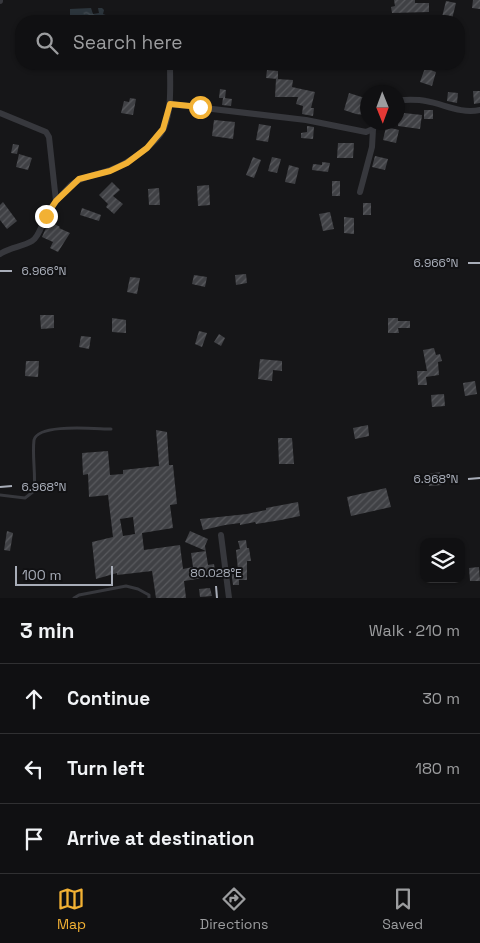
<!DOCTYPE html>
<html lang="en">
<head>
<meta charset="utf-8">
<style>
  body { margin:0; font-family:"Space Grotesk",sans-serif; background:#1e1e20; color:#f1f3f6 }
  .controls { position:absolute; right:15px; bottom:15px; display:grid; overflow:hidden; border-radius:10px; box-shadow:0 1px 4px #0004 }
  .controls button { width:45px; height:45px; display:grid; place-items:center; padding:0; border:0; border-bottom:1px solid #303032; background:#101012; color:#f1f3f6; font:25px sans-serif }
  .compass { position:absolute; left:360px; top:85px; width:45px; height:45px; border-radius:50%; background:#101012; box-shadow:0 1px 4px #0004; rotate:179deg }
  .scale { position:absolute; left:15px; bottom:12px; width:98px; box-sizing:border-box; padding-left:5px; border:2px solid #a8adb8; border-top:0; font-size:14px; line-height:18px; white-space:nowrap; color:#a8adb8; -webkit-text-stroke:4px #111113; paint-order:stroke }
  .stop { position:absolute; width:15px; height:15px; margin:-11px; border:4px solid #f2b134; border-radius:50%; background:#fff }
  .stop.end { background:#f2b134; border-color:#fff; box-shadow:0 1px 5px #0008 }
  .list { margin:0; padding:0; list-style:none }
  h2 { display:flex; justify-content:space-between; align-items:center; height:65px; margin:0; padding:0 20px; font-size:21px }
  h2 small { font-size:16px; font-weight:400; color:#9c9d9f }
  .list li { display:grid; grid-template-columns:32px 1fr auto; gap:15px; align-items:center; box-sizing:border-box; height:70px; padding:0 20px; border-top:1px solid #303032 }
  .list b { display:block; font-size:19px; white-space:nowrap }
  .list em { font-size:16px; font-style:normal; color:#9c9d9f }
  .icon { flex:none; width:28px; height:28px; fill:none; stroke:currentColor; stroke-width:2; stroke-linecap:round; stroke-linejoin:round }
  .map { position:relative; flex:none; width:480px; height:598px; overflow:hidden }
  .search { position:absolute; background:#101012; box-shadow:0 1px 4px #0004; left:15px; right:15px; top:15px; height:55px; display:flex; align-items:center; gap:12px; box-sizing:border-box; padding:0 18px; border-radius:20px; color:#9c9d9f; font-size:19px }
  .sheet { height:275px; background:#101012 }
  nav { display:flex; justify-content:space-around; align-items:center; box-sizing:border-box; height:70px; border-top:1px solid #303032; background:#101012; font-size:14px; color:#9c9d9f }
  nav a { display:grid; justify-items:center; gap:2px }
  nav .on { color:#f2b134 }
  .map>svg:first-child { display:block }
</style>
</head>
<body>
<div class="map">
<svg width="480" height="598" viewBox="0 0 480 598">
  <defs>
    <pattern id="water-ripples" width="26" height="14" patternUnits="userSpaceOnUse" patternTransform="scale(1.25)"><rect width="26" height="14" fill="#2c353c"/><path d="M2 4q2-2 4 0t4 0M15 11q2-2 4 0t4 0" fill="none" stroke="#485056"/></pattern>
    <pattern id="building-hatch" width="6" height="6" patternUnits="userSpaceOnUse" patternTransform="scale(1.25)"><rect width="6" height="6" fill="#404145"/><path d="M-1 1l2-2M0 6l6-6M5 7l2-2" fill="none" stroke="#595a5e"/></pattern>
  </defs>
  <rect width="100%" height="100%" fill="#161618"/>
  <!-- water -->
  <polygon fill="url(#water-ripples)" points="91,8 93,14 99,13 98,8 102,8 104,10 103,14 111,17 116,16 116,21 70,21 70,9"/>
  <!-- building -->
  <g fill="url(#building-hatch)" fill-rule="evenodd">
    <polygon points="394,0 415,0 415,3 429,3 429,12 392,13 391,7 395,6"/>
    <polygon points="473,0 480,0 480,9 472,8"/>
    <polygon points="446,1 456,3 452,19 442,17"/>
    <polygon points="425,68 436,72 432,86 420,82"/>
    <polygon points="267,70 278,71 278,79 266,78"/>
    <polygon points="276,79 293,80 292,87 315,92 311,108 314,108 313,116 302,114 303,106 296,104 298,97 275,97"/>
    <polygon points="220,89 226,90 225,98 232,99 231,106 222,105 223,98 219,98"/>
    <polygon points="473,91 480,91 480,103 474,104"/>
    <polygon points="448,92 458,93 457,103 447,101"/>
    <polygon points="349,93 368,99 368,114 364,115 356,114 344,110"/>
    <polygon points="130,98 136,99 133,115 121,113 124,101 129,102"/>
    <rect x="424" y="110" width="9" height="9"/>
    <polygon points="398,111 404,111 404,113 422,115 420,129 398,126"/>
    <polygon points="214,120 235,122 233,139 212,136"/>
    <polygon points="259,124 271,126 268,142 256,140"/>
    <polygon points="307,126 314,127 313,139 301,138 301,133 307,132"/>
    <polygon points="386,127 399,130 396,143 383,140"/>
    <polygon points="338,143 354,143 353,158 337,158"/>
    <polygon points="13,144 19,145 17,154 11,153"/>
    <polygon points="19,154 32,158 28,170 16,167"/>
    <polygon points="375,156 388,159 385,170 372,167"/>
    <polygon points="253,157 261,160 254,178 246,175"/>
    <polygon points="272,157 281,159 277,173 268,171"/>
    <polygon points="322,162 330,163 328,172 312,170 313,164 322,165"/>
    <polygon points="289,165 299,168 295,184 285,182"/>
    <rect x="332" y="181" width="8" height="15"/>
    <polygon points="112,182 120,190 113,196 123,204 114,214 106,207 108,204 99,195"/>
    <polygon points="209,185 210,205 198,206 197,186"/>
    <polygon points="159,188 160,205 149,205 148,189"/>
    <polygon points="3,202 17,221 7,229 0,220 0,205"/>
    <rect x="363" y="203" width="8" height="12"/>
    <polygon points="82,208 101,215 99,221 80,215"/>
    <polygon points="330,212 334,229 323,231 319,214"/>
    <polygon points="344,217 354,218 354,234 344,233"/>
    <polygon points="49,221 60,227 59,228 70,233 58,252 50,248 53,242 42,237"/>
    <polygon points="246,274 247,283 236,285 235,275"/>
    <polygon points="194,275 207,277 205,287 192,284"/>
    <polygon points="130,277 140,278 137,294 127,292"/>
    <polygon points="40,315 54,315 54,328 41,329"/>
    <polygon points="112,318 126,320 126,333 112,332"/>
    <polygon points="388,318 398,318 398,321 410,321 410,328 398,328 399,333 388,333"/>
    <polygon points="199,331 207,333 202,347 195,344"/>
    <polygon points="219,334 225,338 221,346 214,342"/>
    <polygon points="81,336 91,337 89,349 79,347"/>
    <polygon points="434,348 436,355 440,354 442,361 438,362 439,375 426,377 427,385 418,385 417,371 427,371 423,350"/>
    <polygon points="260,359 282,361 282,371 273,370 272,381 258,379"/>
    <polygon points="26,361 39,361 38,377 25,376"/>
    <polygon points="475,381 477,394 465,396 463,383"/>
    <polygon points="444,394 445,406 432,407 431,395"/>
    <polygon points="368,425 369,436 355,439 353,428"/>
    <path d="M156,430L167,432L169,465H173L177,504L170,505L173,528L142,533L144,550L180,545L183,569L193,567L191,553L206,551L185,542L190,531L208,539L205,546L208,565L214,564L216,576L184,581L186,598H156L152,571L117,575V573L96,579L92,542L113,537L108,495L89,497L88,474L83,475L82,453L108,451L110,475L123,474V470L159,466ZM133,517L135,534L123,536L120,519Z"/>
    <polygon points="278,438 292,438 294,464 279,464"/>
    <polygon points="440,472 442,485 429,486 428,474"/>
    <polygon points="386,488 391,507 351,516 347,497"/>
    <polygon points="298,502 300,516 281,520 256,524 255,522 240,525 240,523 225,525 203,530 200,519 247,514 266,510 266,508"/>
    <polygon points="7,531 13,533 10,551 4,550"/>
    <polygon points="246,540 247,548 249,548 251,561 247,561 247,580 239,580 239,585 233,585 231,571 238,570 236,550 240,549 238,541"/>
    <polygon points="479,567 480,581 470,581 469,568"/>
    <polygon points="210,588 212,596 200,597 199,589"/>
  </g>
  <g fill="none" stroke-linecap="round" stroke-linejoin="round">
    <!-- service -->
    <g stroke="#37383d" stroke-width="3">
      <path d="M0,495L25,498L34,491C36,474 32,457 34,440C38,423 96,429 111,429"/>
      <polyline points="74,598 79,595 126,586 138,589 149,595 149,598"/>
    </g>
    <!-- minor -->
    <g stroke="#37383d" stroke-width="6">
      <polyline points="0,1 0,0"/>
      <path d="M398,100C407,100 417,99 426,101C444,104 460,114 480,110"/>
      <polyline points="170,104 306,120 366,132 373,129 376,122"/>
      <polyline points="0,113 46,132 49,137 56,201"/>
      <polyline points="360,192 372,147 373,129"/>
      <path d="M0,254C10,247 22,247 32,241C40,236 42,222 47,215C53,204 62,194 71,185C82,176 97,175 110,170C127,164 156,145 164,128C172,109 170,85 170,64"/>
      <polyline points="221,535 229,598"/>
    </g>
  </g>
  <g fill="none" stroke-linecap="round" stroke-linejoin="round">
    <!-- route -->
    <polyline stroke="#f2b134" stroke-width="6" points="46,216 56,201 79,179 110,171 127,163 147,148 163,129 170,104 200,107"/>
  </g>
  <!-- ticks -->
  <path fill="none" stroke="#a8adb8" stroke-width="2" d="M468,263H480M0,271H12M468,479L480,478M0,487L12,486M216,586L217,598"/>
  <g font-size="12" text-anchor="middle" fill="#a8adb8" stroke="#111113" stroke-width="4" stroke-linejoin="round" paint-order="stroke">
    <text x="436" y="267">6.966°N</text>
    <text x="44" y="275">6.966°N</text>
    <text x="436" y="483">6.968°N</text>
    <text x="44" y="491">6.968°N</text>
    <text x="216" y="577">80.028°E</text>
  </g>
</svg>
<div class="controls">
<button><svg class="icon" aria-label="layers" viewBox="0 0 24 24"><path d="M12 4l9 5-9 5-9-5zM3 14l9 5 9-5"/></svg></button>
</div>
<svg class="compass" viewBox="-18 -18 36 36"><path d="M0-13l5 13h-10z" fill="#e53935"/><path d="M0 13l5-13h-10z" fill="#9c9d9f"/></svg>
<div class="scale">100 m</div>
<div class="stop" style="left:200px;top:107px"></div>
<div class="stop end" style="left:46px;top:216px"></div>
<div class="search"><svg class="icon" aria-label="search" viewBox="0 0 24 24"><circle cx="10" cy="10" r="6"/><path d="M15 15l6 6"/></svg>Search here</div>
</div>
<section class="sheet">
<h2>3 min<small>Walk · 210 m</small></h2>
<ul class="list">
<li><svg class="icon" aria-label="ahead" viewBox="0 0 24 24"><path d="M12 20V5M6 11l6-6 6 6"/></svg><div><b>Continue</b></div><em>30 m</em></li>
<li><svg class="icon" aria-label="left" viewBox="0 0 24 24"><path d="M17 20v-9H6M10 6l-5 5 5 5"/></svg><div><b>Turn left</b></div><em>180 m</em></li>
<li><svg class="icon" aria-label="arrive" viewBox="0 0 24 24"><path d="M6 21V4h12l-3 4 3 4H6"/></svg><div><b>Arrive at destination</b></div></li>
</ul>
</section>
<nav>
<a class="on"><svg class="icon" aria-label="map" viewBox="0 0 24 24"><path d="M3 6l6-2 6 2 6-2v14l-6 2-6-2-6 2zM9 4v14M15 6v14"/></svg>Map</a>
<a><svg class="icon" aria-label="directions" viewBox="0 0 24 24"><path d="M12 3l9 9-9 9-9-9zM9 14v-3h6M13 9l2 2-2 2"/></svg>Directions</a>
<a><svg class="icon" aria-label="saved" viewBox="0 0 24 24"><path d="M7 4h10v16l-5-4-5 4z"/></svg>Saved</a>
</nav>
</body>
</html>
